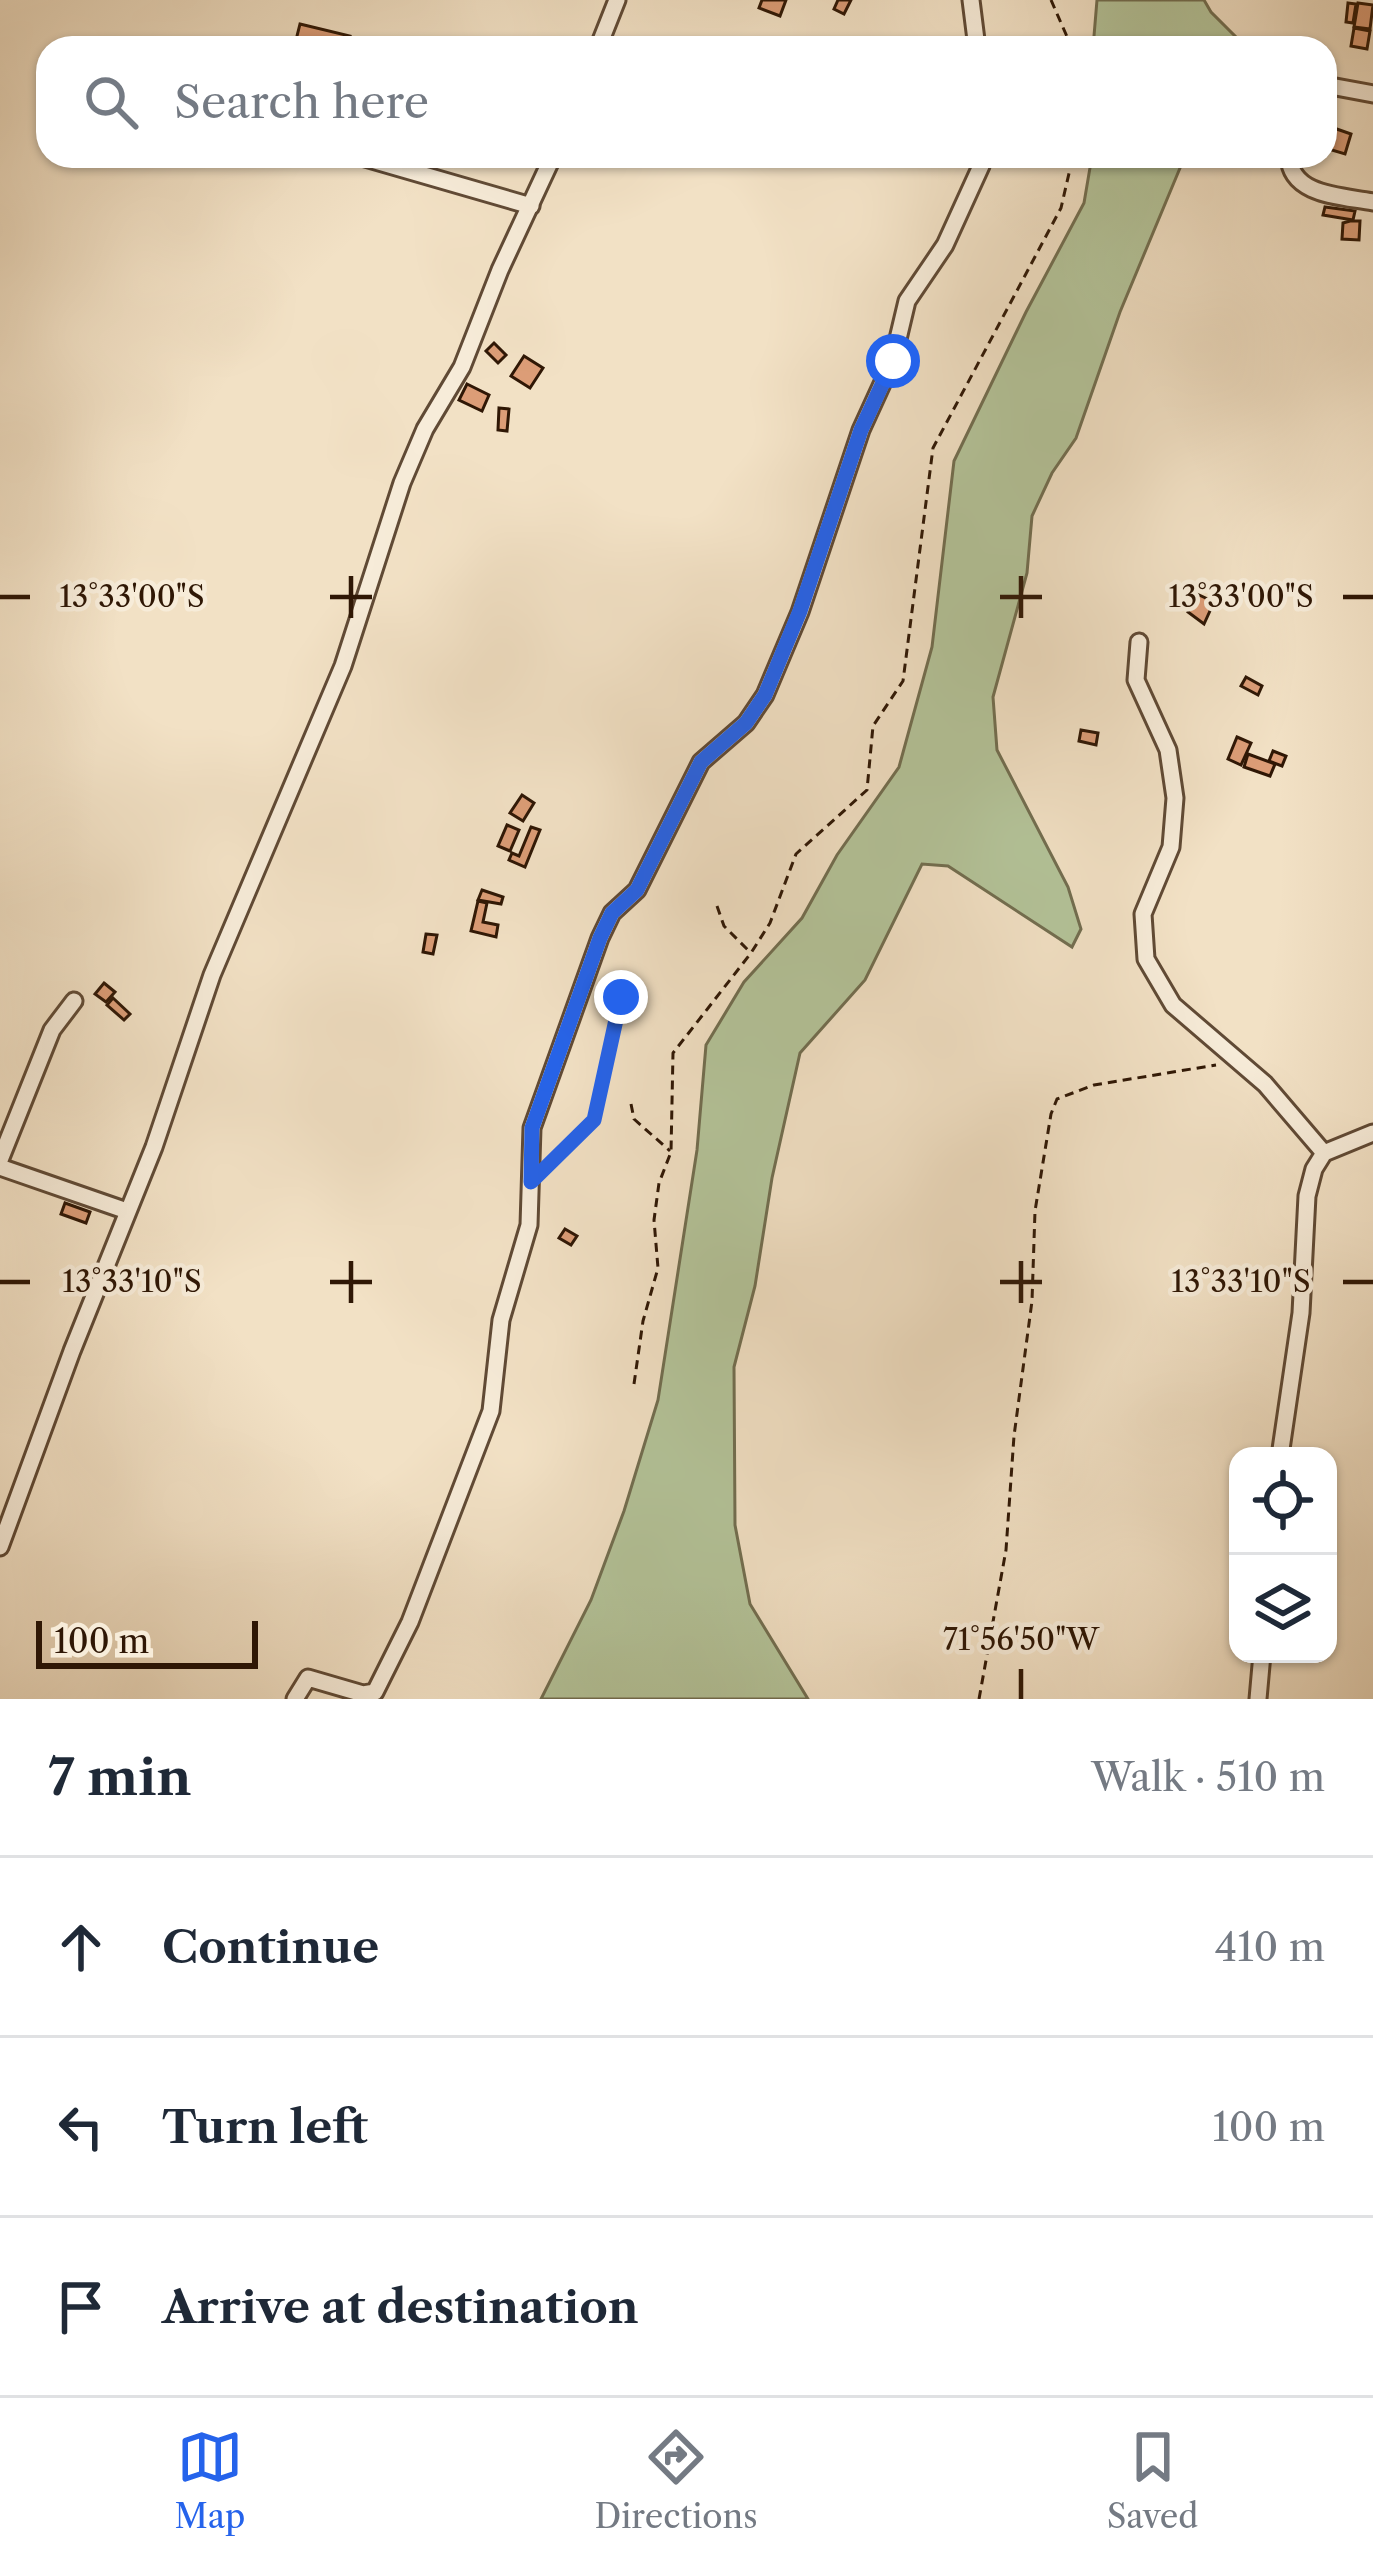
<!DOCTYPE html>
<html lang="en">
<head>
<meta charset="utf-8">
<style>
  body { margin:0; font-family:"Libre Caslon Text",serif; background:#f2f2f3; color:#1f2937 }
  .controls { position:absolute; right:36px; bottom:36px; display:grid; overflow:hidden; border-radius:24px; box-shadow:0 3px 9px #0004 }
  .controls button { width:108px; height:108px; display:grid; place-items:center; padding:0; border:0; border-bottom:3px solid #e0e1e3; background:#fff; color:#1f2937; font:60px sans-serif }
  .scale { position:absolute; left:36px; bottom:30px; width:222px; box-sizing:border-box; padding-left:12px; border:6px solid #2f1705; border-top:0; font-size:33px; line-height:42px; white-space:nowrap; color:#2f1705; -webkit-text-stroke:9px #f7ecd9; paint-order:stroke }
  .stop { position:absolute; width:36px; height:36px; margin:-27px; border:9px solid #2563eb; border-radius:50%; background:#fff }
  .stop.end { background:#2563eb; border-color:#fff; box-shadow:0 3px 12px #0008 }
  .list { margin:0; padding:0; list-style:none }
  h2 { display:flex; justify-content:space-between; align-items:center; height:156px; margin:0; padding:0 48px; font-size:51px }
  h2 small { font-size:39px; font-weight:400; color:#747a83 }
  .list li { display:grid; grid-template-columns:78px 1fr auto; gap:36px; align-items:center; box-sizing:border-box; height:180px; padding:0 48px; border-top:3px solid #e0e1e3 }
  .list b { display:block; font-size:45px; white-space:nowrap }
  .list em { font-size:39px; font-style:normal; color:#747a83 }
  .icon { flex:none; width:66px; height:66px; fill:none; stroke:currentColor; stroke-width:2; stroke-linecap:round; stroke-linejoin:round }
  .map { position:relative; flex:none; width:1373px; height:1699px; overflow:hidden }
  .search { position:absolute; background:#fff; box-shadow:0 3px 9px #0004; left:36px; right:36px; top:36px; height:132px; display:flex; align-items:center; gap:30px; box-sizing:border-box; padding:0 42px; border-radius:36px; color:#747a83; font-size:45px }
  .sheet { height:696px; background:#fff }
  nav { display:flex; justify-content:space-around; align-items:center; box-sizing:border-box; height:168px; border-top:3px solid #e0e1e3; background:#fff; font-size:33px; color:#747a83 }
  nav a { display:grid; justify-items:center; gap:6px }
  nav .on { color:#2563eb }
  .map>svg:first-child { display:block }
</style>
</head>
<body>
<div class="map">
<svg width="1373" height="1699" viewBox="0 0 1373 1699">
  <rect width="100%" height="100%" fill="#f2e1c5"/>
  <filter id="stains"><feTurbulence type="fractalNoise" baseFrequency=".00167" numOctaves="4"/><feColorMatrix values="0 0 0 0 .2 0 0 0 0 .09 0 0 0 0 .02 0 0 0 .5 -.17"/></filter>
  <radialGradient id="worn" r=".72"><stop offset=".6" stop-color="#630" stop-opacity="0"/><stop offset="1" stop-color="#630" stop-opacity=".3"/></radialGradient>
  <!-- green -->
  <g fill="#b4c49a" stroke="#726e50" stroke-width="3">
    <polygon points="1097,0 1204,0 1211,12 1247,48 1093,48"/>
    <polygon points="1092,156 1185,156 1120,312 1076,438 1052,473 1032,516 1027,573 993,697 997,750 1068,887 1081,929 1072,947 948,866 922,864 865,980 800,1053 772,1178 755,1286 734,1367 735,1525 750,1604 808,1699 541,1699 591,1600 624,1511 658,1400 697,1150 706,1045 744,982 802,918 837,855 899,767 932,647 954,461 1026,312 1084,203"/>
  </g>
  <!-- building -->
  <g fill="#dc9d77" stroke="#2f1705" stroke-width="3">
    <polygon points="762,0 786,0 780,16 759,8"/>
    <polygon points="838,0 851,0 844,14 834,9"/>
    <polygon points="1348,3 1356,4 1353,23 1346,22"/>
    <polygon points="1358,3 1373,5 1370,29 1354,27"/>
    <polygon points="300,24 350,36 347,48 294,48"/>
    <polygon points="1354,28 1370,31 1367,49 1351,46"/>
    <polygon points="1331,127 1351,134 1345,154 1325,148"/>
    <polygon points="1325,207 1355,211 1353,220 1323,215"/>
    <polygon points="1350,221 1360,221 1359,240 1342,239 1343,223"/>
    <polygon points="494,343 506,355 498,363 486,351"/>
    <polygon points="524,356 543,368 530,388 511,376"/>
    <polygon points="467,384 489,395 482,411 459,400"/>
    <polygon points="499,408 509,409 507,431 498,430"/>
    <polygon points="1197,594 1214,602 1204,624 1188,612"/>
    <polygon points="1246,677 1262,686 1258,695 1241,686"/>
    <polygon points="1081,730 1098,733 1096,745 1079,741"/>
    <polygon points="1237,737 1251,743 1241,765 1228,759"/>
    <polygon points="1273,751 1286,756 1282,766 1269,761"/>
    <polygon points="1248,754 1275,764 1270,776 1244,767"/>
    <polygon points="522,795 534,803 523,821 510,813"/>
    <polygon points="507,825 519,830 510,851 498,846"/>
    <polygon points="531,827 540,830 525,867 509,860 512,853 519,856"/>
    <polygon points="482,890 503,897 501,904 478,900"/>
    <polygon points="478,901 487,903 483,922 498,925 496,937 471,931"/>
    <polygon points="426,934 437,935 433,954 423,952"/>
    <polygon points="104,983 115,992 106,1002 95,994"/>
    <polygon points="113,998 130,1014 124,1020 107,1005"/>
    <polygon points="65,1203 90,1212 86,1223 61,1214"/>
    <polygon points="565,1229 577,1236 571,1245 559,1238"/>
    <polygon points="90,1273 95,1275 88,1292 76,1287 80,1277 87,1279"/>
  </g>
  <g fill="none" stroke-linecap="round" stroke-linejoin="round">
    <defs>
      <g id="minor">
        <polyline points="971,0 977,48"/>
        <polyline points="598,48 617,0"/>
        <polyline points="1325,85 1373,94"/>
        <polyline points="358,156 531,206"/>
        <path d="M1289,156C1290,196 1342,196 1373,202"/>
        <polyline points="1139,642 1136,680 1168,750 1175,798 1171,847 1143,914 1146,959 1173,1005 1265,1084 1324,1153"/>
        <polyline points="0,1160 52,1030 74,1001"/>
        <polyline points="0,1167 127,1211"/>
        <polyline points="1280,1456 1301,1313 1307,1196 1314,1169 1324,1153 1373,1133"/>
        <polyline points="0,1547 72,1351 154,1147 212,975 343,666 402,483 425,429 462,367 500,270 553,156"/>
        <polyline points="295,1699 308,1678 363,1694 375,1692 410,1622 491,1411 501,1320 529,1225 532,1128 600,938 612,913 637,890 701,762 746,723 765,695 800,612 861,430 893,360 907,301 945,245 981,166 982,156"/>
        <polyline points="1258,1699 1262,1654"/>
      </g>
    </defs>
    <!-- minor casing -->
    <use href="#minor" stroke="#604a35" stroke-width="21"/>
    <!-- path -->
    <g stroke="#2f1705" stroke-width="3" stroke-dasharray="9 6" stroke-linecap="butt">
      <polyline points="1051,0 1072,48"/>
      <polyline points="717,906 724,926 750,952"/>
      <polyline points="631,1104 634,1119 670,1151"/>
      <polyline points="546,1168 594,1120 621,997"/>
      <polyline points="634,1384 643,1321 658,1268 654,1220 659,1183 671,1152 673,1053 751,953 770,923 796,854 867,790 873,726 903,681 933,448 1061,208 1073,156"/>
      <polyline points="979,1699 1006,1550 1014,1436 1032,1301 1035,1211 1051,1114 1057,1099 1094,1085 1216,1065"/>
    </g>
    <!-- minor -->
    <use href="#minor" stroke="#f7ecd9" stroke-width="15"/>
  </g>
  <g fill="none" stroke-linecap="round" stroke-linejoin="round">
    <!-- route -->
    <polyline stroke="#2563eb" stroke-width="15" points="621,997 594,1120 531,1182 532,1128 600,938 612,913 637,890 701,762 746,723 765,695 800,611 861,430 893,361"/>
  </g>
  <!-- ticks -->
  <path fill="none" stroke="#2f1705" stroke-width="4.5" d="M351,576V618M1021,576V618M0,597H30M330,597H372M1000,597H1042M1343,597H1373M351,1261V1303M1021,1261V1303M0,1282H30M330,1282H372M1000,1282H1042M1343,1282H1373M1021,1669V1699"/>
  <g font-size="30" text-anchor="middle" fill="#2f1705" stroke="#f7ecd9" stroke-width="9" stroke-linejoin="round" paint-order="stroke">
    <text x="132" y="607">13°33'00"S</text>
    <text x="1241" y="607">13°33'00"S</text>
    <text x="132" y="1292">13°33'10"S</text>
    <text x="1241" y="1292">13°33'10"S</text>
    <text x="1021" y="1650">71°56'50"W</text>
  </g>
  <rect width="100%" height="100%" filter="url(#stains)"/>
  <rect width="100%" height="100%" fill="url(#worn)"/>
</svg>
<div class="controls">
<button><svg class="icon" aria-label="locate" viewBox="0 0 24 24"><circle cx="12" cy="12" r="6"/><path d="M12 2v4M12 18v4M2 12h4M18 12h4"/></svg></button>
<button><svg class="icon" aria-label="layers" viewBox="0 0 24 24"><path d="M12 4l9 5-9 5-9-5zM3 14l9 5 9-5"/></svg></button>
</div>
<div class="scale">100 m</div>
<div class="stop" style="left:893px;top:361px"></div>
<div class="stop end" style="left:621px;top:997px"></div>
<div class="search"><svg class="icon" aria-label="search" viewBox="0 0 24 24"><circle cx="10" cy="10" r="6"/><path d="M15 15l6 6"/></svg>Search here</div>
</div>
<section class="sheet">
<h2>7 min<small>Walk · 510 m</small></h2>
<ul class="list">
<li><svg class="icon" aria-label="ahead" viewBox="0 0 24 24"><path d="M12 20V5M6 11l6-6 6 6"/></svg><div><b>Continue</b></div><em>410 m</em></li>
<li><svg class="icon" aria-label="left" viewBox="0 0 24 24"><path d="M17 20v-9H6M10 6l-5 5 5 5"/></svg><div><b>Turn left</b></div><em>100 m</em></li>
<li><svg class="icon" aria-label="arrive" viewBox="0 0 24 24"><path d="M6 21V4h12l-3 4 3 4H6"/></svg><div><b>Arrive at destination</b></div></li>
</ul>
</section>
<nav>
<a class="on"><svg class="icon" aria-label="map" viewBox="0 0 24 24"><path d="M3 6l6-2 6 2 6-2v14l-6 2-6-2-6 2zM9 4v14M15 6v14"/></svg>Map</a>
<a><svg class="icon" aria-label="directions" viewBox="0 0 24 24"><path d="M12 3l9 9-9 9-9-9zM9 14v-3h6M13 9l2 2-2 2"/></svg>Directions</a>
<a><svg class="icon" aria-label="saved" viewBox="0 0 24 24"><path d="M7 4h10v16l-5-4-5 4z"/></svg>Saved</a>
</nav>
</body>
</html>
